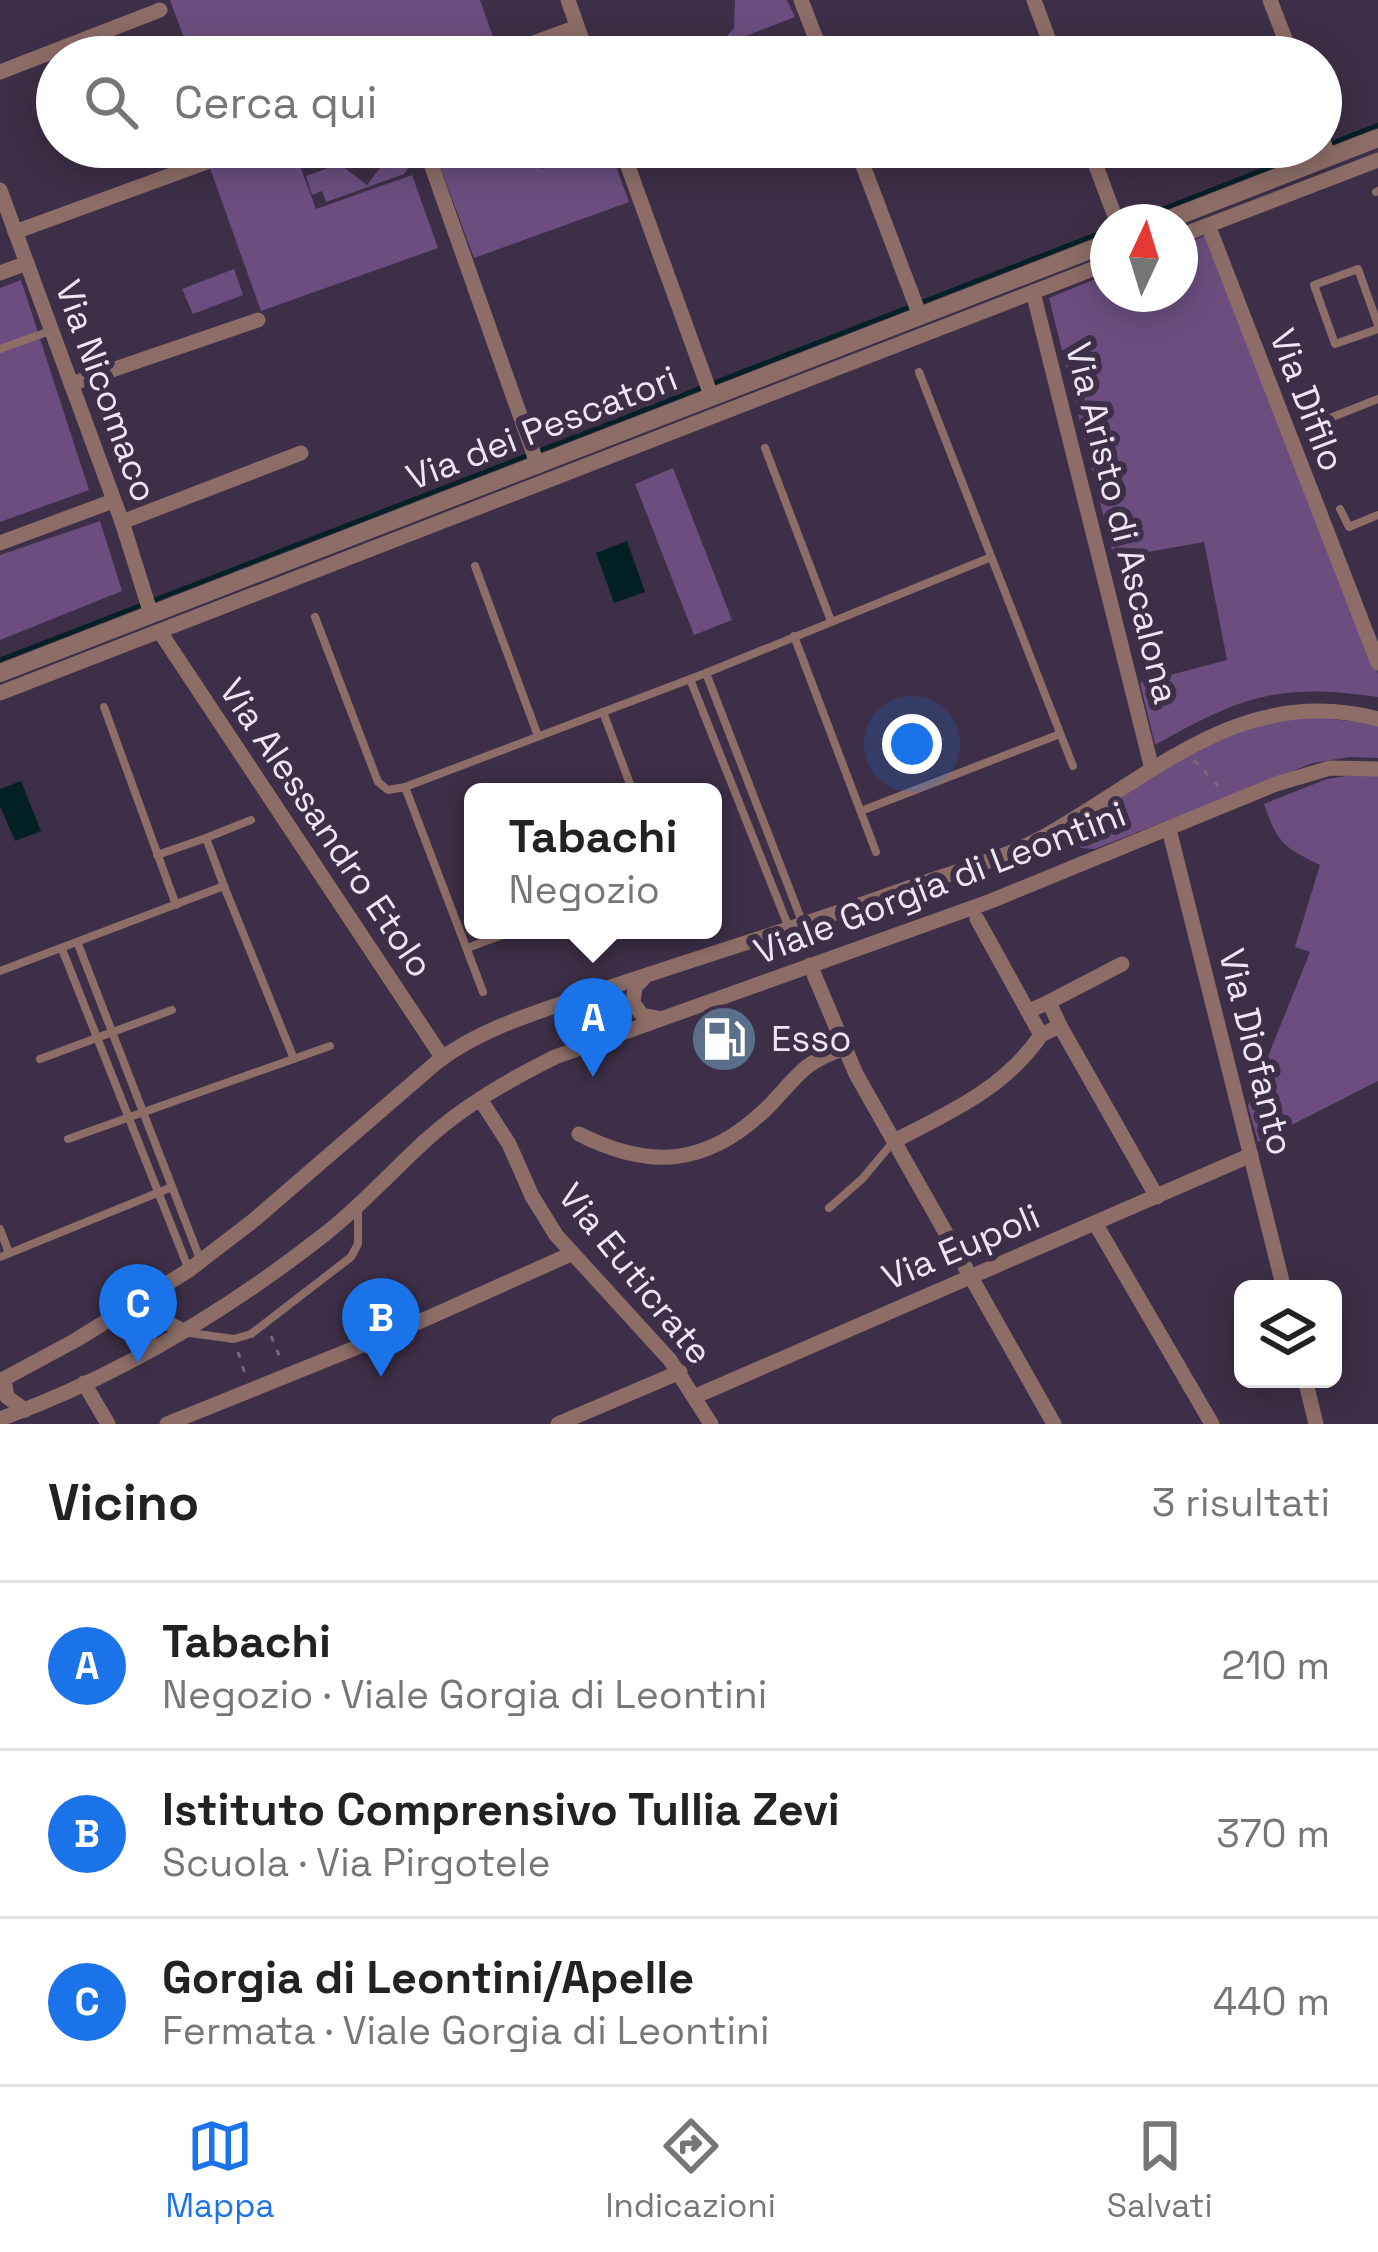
<!DOCTYPE html>
<html lang="it">
<head>
<meta charset="utf-8">
<style>
  body { margin:0; font-family:"Space Grotesk",sans-serif; background:#f2f2f2; color:#222 }
  .controls { position:absolute; right:36px; bottom:36px; display:grid; overflow:hidden; border-radius:18px; box-shadow:0 6px 30px #0003 }
  .controls button { width:108px; height:108px; display:grid; place-items:center; padding:0; border:0; border-bottom:3px solid #e0e0e0; background:#fff; color:#222; font:60px sans-serif }
  .compass { position:absolute; left:1090px; top:204px; width:108px; height:108px; border-radius:50%; background:#fff; box-shadow:0 6px 30px #0003; rotate:4deg }
  .you { position:absolute; left:912px; top:744px; width:42px; height:42px; margin:-30px; border:9px solid #fff; border-radius:50%; background:#1a73e8; box-shadow:0 0 0 18px #1a73e833 }
  .badge { display:grid; place-items:center; width:78px; height:78px; border-radius:50%; background:#1a73e8; color:#fff; font-size:39px; font-weight:700 }
  .pin { position:absolute; translate:-50% -99px; filter:drop-shadow(0 3px 6px #0008) }
  .pin::after { content:''; position:absolute; top:63px; width:42px; height:36px; background:inherit; clip-path:polygon(0 0,100% 0,50% 100%) }
  .popup { position:absolute; left:464px; top:783px; width:258px; height:156px; box-sizing:border-box; display:grid; place-content:center; border-radius:18px; background:#fff; filter:drop-shadow(0 3px 9px #0005); font-size:39px; white-space:nowrap; color:#767676 }
  .popup b { font-size:45px; color:#222 }
  .popup::after { content:''; position:absolute; left:50%; top:100%; margin-left:-24px; border:24px solid transparent; border-top-color:#fff }
  .list { margin:0; padding:0; list-style:none }
  h2 { display:flex; justify-content:space-between; align-items:center; height:156px; margin:0; padding:0 48px; font-size:51px }
  h2 small { font-size:39px; font-weight:400; color:#767676 }
  .list li { display:grid; grid-template-columns:78px 1fr auto; gap:36px; align-items:center; box-sizing:border-box; height:168px; padding:0 48px; border-top:3px solid #e0e0e0 }
  .list b { display:block; font-size:45px; white-space:nowrap }
  .list p { margin:0; font-size:39px; white-space:nowrap; color:#767676 }
  .list em { font-size:39px; font-style:normal; color:#767676 }
  .icon { flex:none; width:66px; height:66px; fill:none; stroke:currentColor; stroke-width:2; stroke-linecap:round; stroke-linejoin:round }
  .map { position:relative; flex:none; width:1378px; height:1424px; overflow:hidden }
  .search { position:absolute; background:#fff; box-shadow:0 6px 30px #0003; left:36px; right:36px; top:36px; height:132px; display:flex; align-items:center; gap:30px; box-sizing:border-box; padding:0 42px; border-radius:66px; color:#767676; font-size:45px }
  .sheet { height:660px; background:#fff }
  nav { display:flex; justify-content:space-around; align-items:center; box-sizing:border-box; height:168px; border-top:3px solid #e0e0e0; background:#fff; font-size:33px; color:#767676 }
  nav a { display:grid; justify-items:center; gap:6px }
  nav .on { color:#1a73e8 }
  .map>svg:first-child { display:block }
</style>
</head>
<body>
<div class="map">
<svg width="1378" height="1424" viewBox="0 0 1378 1424">
  <rect width="100%" height="100%" fill="#3d2f47"/>
  <!-- green -->
  <g fill="#6b4e7f">
    <polygon points="170,0 480,0 495,43 456,57 191,57"/>
    <polygon points="735,0 787,0 795,17 710,50 708,45 724,39 734,28"/>
    <polygon points="271,147 293,147 316,209 412,175 438,248 261,311 210,168"/>
    <polygon points="321,147 336,147 343,167 367,185 395,148 403,154 408,168 404,174 326,202 322,191 312,195 306,176 328,168"/>
    <polygon points="433,147 532,147 541,169 609,147 629,202 474,258"/>
    <path d="M1207,235L1378,673V697C1278,682 1241,697 1155,745L1140,683L1227,660L1204,542L1114,558L1049,298L1108,274V294H1180V246Z"/>
    <polygon points="234,269 243,295 193,314 182,289"/>
    <polygon points="21,280 89,490 0,522 0,288"/>
    <polygon points="673,468 732,620 694,635 635,484"/>
    <polygon points="100,521 122,591 0,640 0,555"/>
    <polygon points="1291,715 1378,724 1378,758 1350,757 1313,763 1095,849 1081,848 1072,840 1071,829 1079,820 1217,738"/>
    <path d="M1360,774L1378,776V1081L1258,1142L1248,1106L1310,952L1295,947L1320,865C1283,847 1278,844 1264,804L1327,779Z"/>
  </g>
  <!-- water -->
  <g fill="#032125">
    <polygon points="627,541 645,592 614,603 596,553"/>
    <polygon points="21,781 41,831 15,841 0,806 0,789"/>
  </g>
  <g fill="none" stroke-linecap="round" stroke-linejoin="round">
    <!-- stream -->
    <g stroke="#032125" stroke-width="4.5">
      <polyline points="1129,222 1378,125"/>
      <polyline points="0,660 1108,230"/>
    </g>
    <!-- path -->
    <g stroke="#73677c" stroke-width="3" stroke-dasharray="6 9" stroke-linecap="butt">
      <polyline points="1194,760 1220,788"/>
      <polyline points="271,1336 281,1360"/>
      <polyline points="238,1352 246,1377"/>
    </g>
    <!-- service -->
    <g stroke="#8c6d68" stroke-width="8">
      <polyline points="1376,192 1378,191"/>
      <polyline points="1378,325 1358,269 1314,285 1335,344 1378,329"/>
      <polyline points="0,349 50,331"/>
      <polyline points="919,372 1073,766"/>
      <polyline points="1325,420 1378,399"/>
      <polyline points="765,448 831,621"/>
      <polyline points="1340,509 1349,527 1378,515"/>
      <polyline points="475,566 538,736"/>
      <polyline points="315,617 378,782 388,790 405,787 483,992"/>
      <polyline points="794,636 876,852"/>
      <polyline points="706,673 803,924"/>
      <polyline points="690,679 789,928"/>
      <polyline points="104,707 176,905"/>
      <polyline points="603,712 633,792"/>
      <polyline points="405,787 706,673 989,558"/>
      <polyline points="861,811 1060,734"/>
      <polyline points="206,838 251,820"/>
      <polyline points="157,855 206,838 224,886"/>
      <polyline points="686,930 687,932"/>
      <polyline points="78,944 200,1259"/>
      <polyline points="467,948 516,930"/>
      <polyline points="62,949 189,1270"/>
      <polyline points="0,971 224,886 294,1059"/>
      <polyline points="40,1059 172,1010"/>
      <polyline points="68,1139 330,1046"/>
      <polyline points="829,1208 862,1179 894,1141"/>
      <polyline points="0,1229 9,1253"/>
      <polyline points="0,1257 172,1187"/>
      <polyline points="190,1333 234,1339 251,1334 351,1257 358,1244 358,1211"/>
    </g>
    <!-- minor -->
    <g stroke="#8c6d68" stroke-width="15">
      <polyline points="568,0 588,57"/>
      <polyline points="801,0 823,57"/>
      <polyline points="1034,0 1055,57"/>
      <polyline points="1270,0 1292,57"/>
      <polyline points="495,57 577,27"/>
      <polyline points="0,72 160,10"/>
      <polyline points="1321,135 1329,157"/>
      <polyline points="425,147 538,466"/>
      <polyline points="621,147 712,398"/>
      <polyline points="856,147 920,316"/>
      <polyline points="1089,147 1117,222"/>
      <polyline points="0,190 122,522 151,614"/>
      <polyline points="1208,225 1378,663"/>
      <polyline points="15,232 248,147"/>
      <polyline points="1180,236 1378,160"/>
      <polyline points="0,273 27,263"/>
      <polyline points="1033,292 1152,769"/>
      <polyline points="71,384 258,320"/>
      <polyline points="122,522 301,453"/>
      <polyline points="0,543 113,501"/>
      <polyline points="160,632 442,1057"/>
      <polyline points="0,693 1108,263"/>
      <polyline points="1169,829 1284,1289"/>
      <polyline points="977,919 1041,1035 1060,1026 1049,1002 1029,1011"/>
      <polyline points="810,965 856,1074 1054,1424"/>
      <polyline points="643,979 635,987 633,1003 642,1015 658,1018"/>
      <polyline points="1049,1002 1122,964"/>
      <polyline points="1060,1026 1157,1197"/>
      <polyline points="480,1099 509,1144 532,1196 556,1235 670,1360 711,1424"/>
      <path d="M579,1134C650,1170 707,1166 766,1109C798,1077 799,1064 845,1048"/>
      <path d="M894,1141C949,1113 1005,1088 1041,1035"/>
      <polyline points="1095,1223 1212,1424"/>
      <polyline points="153,1294 164,1321 183,1331"/>
      <polyline points="132,1306 148,1326 150,1350"/>
      <polyline points="4,1379 7,1397 25,1410"/>
      <polyline points="1305,1379 1316,1424"/>
      <path d="M0,1381L76,1340L189,1270L254,1220L437,1062C482,1027 542,1011 596,992C700,957 805,925 908,888C954,872 1003,859 1045,836C1154,775 1243,683 1378,719"/>
      <polyline points="84,1383 108,1424"/>
      <polyline points="696,1396 1251,1155"/>
      <path d="M0,1419C117,1377 227,1311 325,1234C361,1206 391,1172 425,1141C463,1106 509,1080 555,1057L991,901L1276,784L1330,768L1378,769"/>
      <polyline points="167,1424 412,1325 571,1254"/>
      <polyline points="558,1424 680,1372"/>
    </g>
    <!-- tertiary -->
    <g stroke="#8c6d68" stroke-width="18">
      <polyline points="1162,222 1378,138"/>
      <polyline points="0,673 1108,243"/>
    </g>
  </g>
  <!-- icons -->
  <defs>
    <symbol id="fuel-disc" viewBox="-11 -11 22 22"><circle r="9.5" fill="#5c6f8a" stroke="#3d2f47"/><path d="M-5.5-6h7V0h2V4h1.3V-2.5L3-4.5l.8-.8L6-3V5H2.5V1h-1V6h-7ZM-4.2-4.7v3.2H.2V-4.7Z" fill="#fff"/></symbol>
  </defs>
  <g fill-rule="evenodd">
    <use href="#fuel-disc" x="686" y="1001" width="76" height="76"/>
  </g>
  <g text-anchor="middle" dominant-baseline="central" stroke-width="12" stroke-linejoin="round" paint-order="stroke">
    <!-- street labels -->
    <g font-size="36" fill="#eee6f5" stroke="#3d2f47">
      <text transform="translate(106 391) rotate(70)">Via Nicomaco</text>
      <text transform="translate(1307 400) rotate(69)">Via Difilo</text>
      <text transform="translate(542 428) rotate(-21)">Via dei Pescatori</text>
      <text transform="translate(1122 523) rotate(76)">Via Aristo di Ascalona</text>
      <text transform="translate(326 828) rotate(56)">Via Alessandro Etolo</text>
      <text transform="translate(940 883) rotate(-21)">Viale Gorgia di Leontini</text>
      <text transform="translate(1256 1052) rotate(76)">Via Diofanto</text>
      <text transform="translate(961 1247) rotate(-23)">Via Eupoli</text>
      <text transform="translate(635 1274) rotate(51)">Via Euticrate</text>
    </g>
    <!-- poi labels -->
    <g font-size="36" fill="#eee6f5" stroke="#3d2f47" text-anchor="start">
      <text x="771" y="1039">Esso</text>
    </g>
  </g>
</svg>
<div class="controls">
<button><svg class="icon" aria-label="layers" viewBox="0 0 24 24"><path d="M12 4l9 5-9 5-9-5zM3 14l9 5 9-5"/></svg></button>
</div>
<svg class="compass" viewBox="-18 -18 36 36"><path d="M0-13l5 13h-10z" fill="#e53935"/><path d="M0 13l5-13h-10z" fill="#767676"/></svg>
<div class="you"></div>
<div class="pin badge" style="left:593px;top:1077px">A</div>
<div class="popup"><b>Tabachi</b>Negozio</div>
<div class="pin badge" style="left:381px;top:1377px">B</div>
<div class="pin badge" style="left:138px;top:1363px">C</div>
<div class="search"><svg class="icon" aria-label="search" viewBox="0 0 24 24"><circle cx="10" cy="10" r="6"/><path d="M15 15l6 6"/></svg>Cerca qui</div>
</div>
<section class="sheet">
<h2>Vicino<small>3 risultati</small></h2>
<ul class="list">
<li><span class="badge">A</span><div><b>Tabachi</b><p>Negozio · Viale Gorgia di Leontini</p></div><em>210 m</em></li>
<li><span class="badge">B</span><div><b>Istituto Comprensivo Tullia Zevi</b><p>Scuola · Via Pirgotele</p></div><em>370 m</em></li>
<li><span class="badge">C</span><div><b>Gorgia di Leontini/Apelle</b><p>Fermata · Viale Gorgia di Leontini</p></div><em>440 m</em></li>
</ul>
</section>
<nav>
<a class="on"><svg class="icon" aria-label="map" viewBox="0 0 24 24"><path d="M3 6l6-2 6 2 6-2v14l-6 2-6-2-6 2zM9 4v14M15 6v14"/></svg>Mappa</a>
<a><svg class="icon" aria-label="directions" viewBox="0 0 24 24"><path d="M12 3l9 9-9 9-9-9zM9 14v-3h6M13 9l2 2-2 2"/></svg>Indicazioni</a>
<a><svg class="icon" aria-label="saved" viewBox="0 0 24 24"><path d="M7 4h10v16l-5-4-5 4z"/></svg>Salvati</a>
</nav>
</body>
</html>
